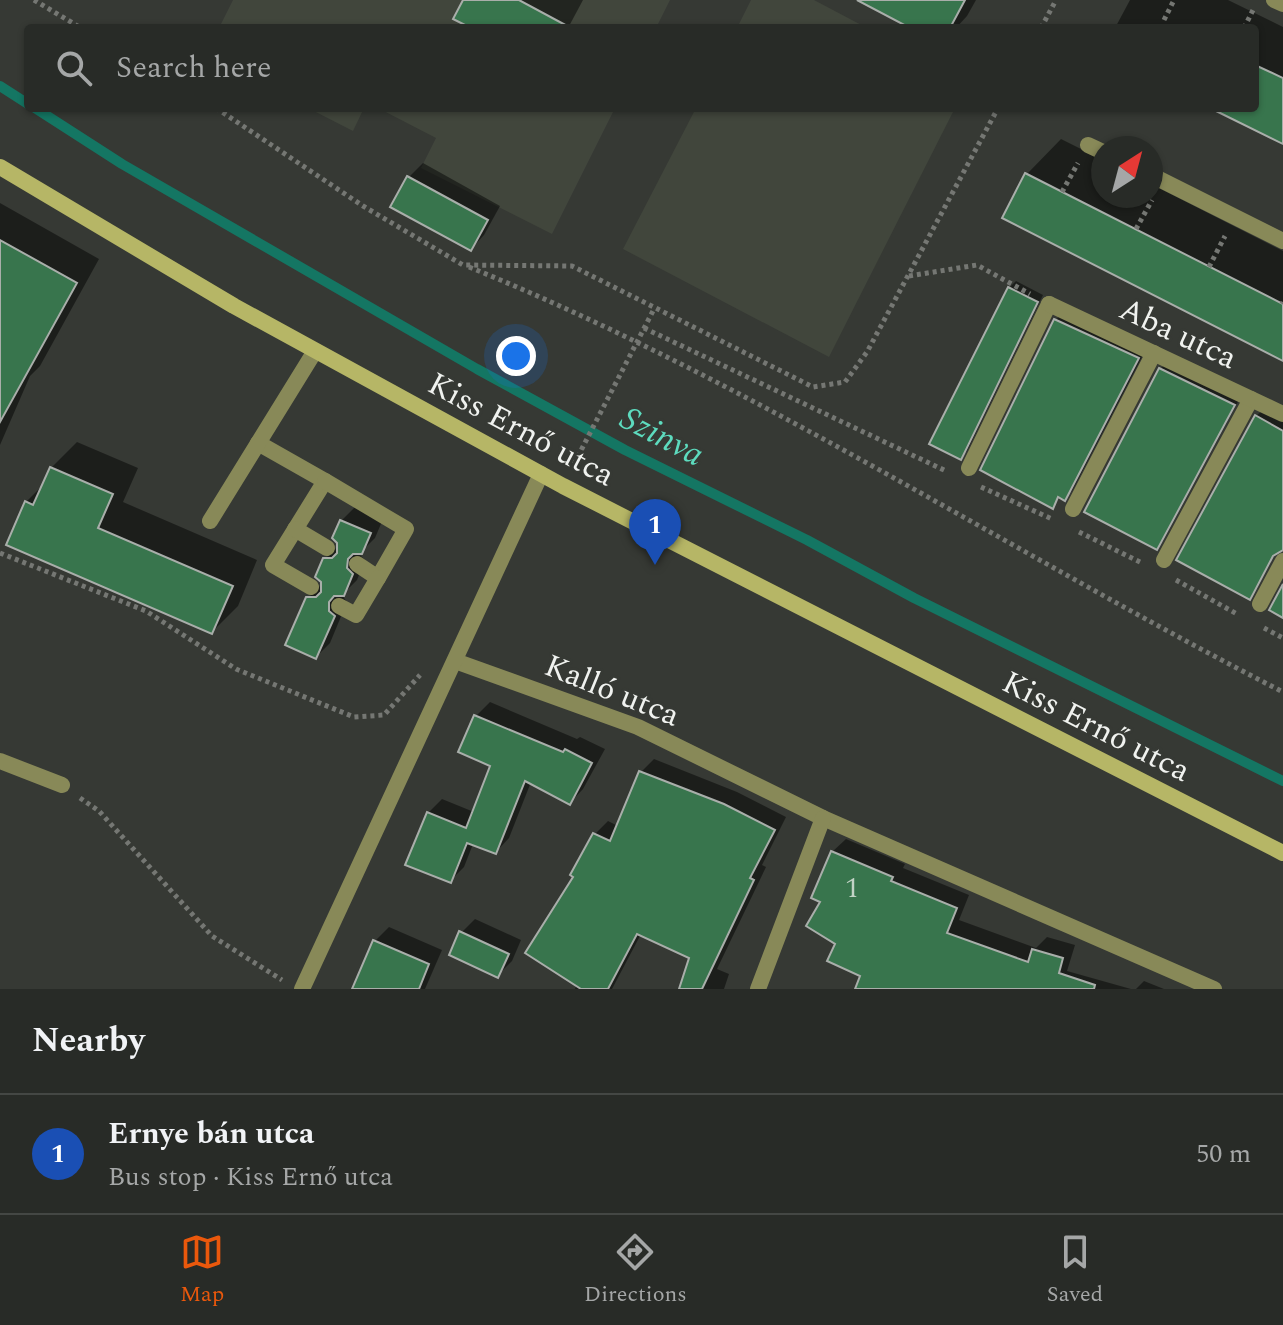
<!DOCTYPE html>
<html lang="en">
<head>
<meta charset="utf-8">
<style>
  body { margin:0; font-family:Spectral,serif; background:#30332f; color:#f1f3f6 }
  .compass { position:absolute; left:1091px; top:136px; width:72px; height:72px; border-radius:50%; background:#282b27; box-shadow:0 2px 6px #0004; rotate:36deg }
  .you { position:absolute; left:516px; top:356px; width:28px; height:28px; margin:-20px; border:6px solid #fff; border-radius:50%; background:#1a73e8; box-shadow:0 0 0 12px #1a73e833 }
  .badge { display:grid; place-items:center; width:52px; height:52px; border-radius:50%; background:#ea580c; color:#fff; font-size:26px; font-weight:700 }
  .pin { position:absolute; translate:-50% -66px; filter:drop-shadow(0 2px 4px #0008) }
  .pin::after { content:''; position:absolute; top:42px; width:28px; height:24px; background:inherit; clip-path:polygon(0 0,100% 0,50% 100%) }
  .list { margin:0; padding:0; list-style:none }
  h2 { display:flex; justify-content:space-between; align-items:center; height:104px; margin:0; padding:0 32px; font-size:34px }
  h2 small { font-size:26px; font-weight:400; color:#a5a7a7 }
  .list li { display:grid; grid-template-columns:52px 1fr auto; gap:24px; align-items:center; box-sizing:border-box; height:120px; padding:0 32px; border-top:2px solid #444744 }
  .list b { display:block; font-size:30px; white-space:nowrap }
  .list p { margin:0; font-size:26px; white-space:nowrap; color:#a5a7a7 }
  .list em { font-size:26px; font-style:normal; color:#a5a7a7 }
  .icon { flex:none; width:44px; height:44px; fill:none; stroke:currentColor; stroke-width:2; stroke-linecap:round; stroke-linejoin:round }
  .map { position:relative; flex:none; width:1283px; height:989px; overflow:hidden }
  .search { position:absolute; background:#282b27; box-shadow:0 2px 6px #0004; left:24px; right:24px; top:24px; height:88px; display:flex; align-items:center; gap:20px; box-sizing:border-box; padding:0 28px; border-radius:8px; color:#a5a7a7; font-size:30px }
  .sheet { height:224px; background:#282b27 }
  nav { display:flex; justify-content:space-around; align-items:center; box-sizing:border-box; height:112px; border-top:2px solid #444744; background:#282b27; font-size:22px; color:#a5a7a7 }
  nav a { display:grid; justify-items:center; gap:4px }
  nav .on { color:#ea580c }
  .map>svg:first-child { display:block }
</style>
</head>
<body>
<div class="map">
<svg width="1283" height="989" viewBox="0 0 1283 989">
  <rect width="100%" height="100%" fill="#363934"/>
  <!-- built -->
  <g fill="#41463c">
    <polygon points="233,0 670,0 656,28 219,28"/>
    <polygon points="751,0 814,0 867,28 737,28"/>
    <polygon points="308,108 364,108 353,131"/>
    <polygon points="378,108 615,108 552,234 421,168 436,138"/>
    <polygon points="696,108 955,108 829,357 623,249"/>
  </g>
  <!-- shadow -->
  <g fill="#0007">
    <polygon points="465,0 583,0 568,28 475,28"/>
    <polygon points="861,0 976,0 967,16 956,28 914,28"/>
    <polygon points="1130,0 1228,0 1283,27 1283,142 1214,108 1255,108 1255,28 1115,28"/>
    <polygon points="1061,139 1103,160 1103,196 1151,196 1151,184 1283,251 1283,358 1027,174"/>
    <polygon points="423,163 500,206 484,235 471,249 393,206 409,177"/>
    <polygon points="0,203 99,259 40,366 30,376 0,445"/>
    <polygon points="1016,281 1043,295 967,451 960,458 1009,288"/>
    <polygon points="1063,312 1145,351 1072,491 1064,498 1061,496 1052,506 983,469 1056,320"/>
    <polygon points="1167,363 1240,398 1163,541 1156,548 1160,369"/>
    <polygon points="1263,410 1283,420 1283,510 1256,416"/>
    <polygon points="77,442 138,468 123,502 257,560 238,606 212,632 26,502 44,484 51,468"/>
    <polygon points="355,507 383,519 375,538 359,554 365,560 357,580 342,595 347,602 330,643 316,657 308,598 323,583 325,559 339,545 341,521"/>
    <polygon points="490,702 577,739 580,737 605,749 583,789 570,803 531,782 509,838 496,852 473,844 464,867 450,881 428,813 442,799 474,812 492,764 476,716"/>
    <polygon points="654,759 737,792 786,817 762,865 766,867 717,969 729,974 724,989 681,989 692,957 641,934 612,989 575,989 577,984 576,876 595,834 608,821 618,826 641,772"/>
    <polygon points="846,839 905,864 903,868 969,895 959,920 1036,948 1047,937 1075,945 1067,971 1131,989 857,989 862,975 838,943 823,901 832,852"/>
    <polygon points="475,919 521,940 512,961 498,975 461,933"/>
    <polygon points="389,927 442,950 425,989 362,989 375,941"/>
    <polygon points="1144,981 1164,989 1136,989"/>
  </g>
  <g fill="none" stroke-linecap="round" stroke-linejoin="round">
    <!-- stream -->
    <g stroke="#147663" stroke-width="10">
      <polyline points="0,86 28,104"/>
      <polyline points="35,108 122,164 477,369 625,450 807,540 914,598 1283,781"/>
    </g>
  </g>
  <!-- building -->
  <g fill="#38754d" stroke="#a9aeaa" stroke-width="2">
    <polygon points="463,0 519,0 571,28 471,28 453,19"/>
    <polygon points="857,0 965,0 950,28 910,28"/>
    <polygon points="1255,65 1283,78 1283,144 1210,108 1255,108"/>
    <polygon points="1025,173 1283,304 1283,361 1002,218"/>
    <polygon points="407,176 488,220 471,251 390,207"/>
    <polygon points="0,240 77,283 0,422"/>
    <polygon points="1008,287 1038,302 961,460 929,444"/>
    <polygon points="1054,319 1139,358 1065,501 1058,497 1053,509 980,470"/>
    <polygon points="1159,368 1235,405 1157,550 1084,512"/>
    <polygon points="1255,415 1283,431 1283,550 1273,556 1250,600 1176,560"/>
    <polygon points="50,467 113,494 98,528 233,586 212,634 6,545 25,501 33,505"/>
    <polygon points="340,520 371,533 362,554 353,554 348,559 347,568 353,574 344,596 334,596 329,602 329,611 335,616 316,659 285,645 306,597 316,597 321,592 321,582 315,577 323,558 332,558 337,553 337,543 332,538"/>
    <polygon points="1283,584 1283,618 1269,610"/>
    <polygon points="474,715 563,752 565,749 592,763 570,805 525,781 496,854 467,843 451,883 405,865 427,812 466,828 490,766 458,752"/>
    <polygon points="639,771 724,804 775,830 750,878 754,880 702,989 679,989 689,958 637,934 608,989 581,989 525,953 573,877 570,875 593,833 610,841"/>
    <polygon points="831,851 893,877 891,881 957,908 947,933 1028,962 1032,949 1063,958 1059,973 1095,985 1094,989 855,989 860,976 827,961 835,944 806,926 820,902 811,898"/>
    <polygon points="459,931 509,954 498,978 449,955"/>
    <polygon points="373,940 429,964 419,989 352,989"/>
  </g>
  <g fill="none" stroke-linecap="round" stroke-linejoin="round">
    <!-- path -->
    <g stroke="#757773" stroke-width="5" stroke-dasharray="4 4" stroke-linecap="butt">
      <polyline points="34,0 81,28"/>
      <polyline points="1164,20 1174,0"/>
      <polyline points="1041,28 1056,0"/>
      <polyline points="1244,28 1254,8"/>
      <polyline points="216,108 363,206 463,265 572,266 813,387 845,382 867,352 998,108"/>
      <polyline points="1062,192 1078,163"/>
      <polyline points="1136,229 1152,200"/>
      <path d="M469,267C753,382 1011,553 1283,692"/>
      <polyline points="1209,267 1225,236"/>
      <polyline points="909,276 977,265 1030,294"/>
      <polyline points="1282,304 1283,302"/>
      <polyline points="644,328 946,471"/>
      <polyline points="574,464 654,309"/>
      <polyline points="981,487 1052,519"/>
      <polyline points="1079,532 1142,563"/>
      <polyline points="0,553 146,611 236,669 354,717 384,715 420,675"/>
      <polyline points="1176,580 1237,614"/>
      <polyline points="1264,628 1283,638"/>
      <polyline points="80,798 99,811 212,936 282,980"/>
    </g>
    <!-- lane -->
    <g stroke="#888958" stroke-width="16">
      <polyline points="258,443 325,481 273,565 311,587"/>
      <polyline points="969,468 1049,304"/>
      <polyline points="325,481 406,529 378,578 357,564"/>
      <polyline points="1073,509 1154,353"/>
      <polyline points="210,521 315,351"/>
      <polyline points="295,529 327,548"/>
      <polyline points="1164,560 1251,399"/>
      <polyline points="1260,604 1283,561"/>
      <polyline points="339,606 356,615 378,578"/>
    </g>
    <!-- street -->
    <g stroke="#888958" stroke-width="16">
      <polyline points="1274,0 1283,4"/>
      <polyline points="1088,145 1103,152"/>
      <polyline points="1151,175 1283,241"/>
      <polyline points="1049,304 1283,414"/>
      <polyline points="455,661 638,727 823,818 1214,989"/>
      <polyline points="0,761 62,785"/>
      <polyline points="302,989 541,474"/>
      <polyline points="758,989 823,818"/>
    </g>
    <!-- secondary -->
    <polyline stroke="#b6b666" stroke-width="16" points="0,167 234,306 563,486 1283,853"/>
  </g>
  <g text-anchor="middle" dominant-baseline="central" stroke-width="6" stroke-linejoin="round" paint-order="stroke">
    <!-- number labels -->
    <g font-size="28" fill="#c2d3c6">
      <text x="852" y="888">1</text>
    </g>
    <!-- street labels -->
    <g font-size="32" fill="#f0f2ef" stroke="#363934">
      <text transform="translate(1178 334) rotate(25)">Aba utca</text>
      <text transform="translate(521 430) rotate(28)">Kiss Ernő utca</text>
      <text transform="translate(612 691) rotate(22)">Kalló utca</text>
      <text transform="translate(1096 727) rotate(27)">Kiss Ernő utca</text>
    </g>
    <!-- water labels -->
    <g font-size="34" font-style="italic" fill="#5ddbbe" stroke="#363934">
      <text transform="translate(662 437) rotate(28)">Szinva</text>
    </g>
  </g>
</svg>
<svg class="compass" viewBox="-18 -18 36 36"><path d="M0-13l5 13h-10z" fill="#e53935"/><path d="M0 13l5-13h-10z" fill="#a5a7a7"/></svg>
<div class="you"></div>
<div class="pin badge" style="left:655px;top:565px;background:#1a4fb4">1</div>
<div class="search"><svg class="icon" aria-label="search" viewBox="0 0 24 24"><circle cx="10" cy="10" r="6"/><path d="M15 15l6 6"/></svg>Search here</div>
</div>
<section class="sheet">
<h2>Nearby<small></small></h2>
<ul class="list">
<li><span class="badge" style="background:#1a4fb4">1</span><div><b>Ernye bán utca</b><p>Bus stop · Kiss Ernő utca</p></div><em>50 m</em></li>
</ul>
</section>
<nav>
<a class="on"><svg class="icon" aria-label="map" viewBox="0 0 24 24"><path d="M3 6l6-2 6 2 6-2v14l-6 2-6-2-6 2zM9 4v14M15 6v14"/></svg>Map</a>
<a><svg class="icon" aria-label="directions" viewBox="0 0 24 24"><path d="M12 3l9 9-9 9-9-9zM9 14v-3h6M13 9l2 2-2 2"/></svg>Directions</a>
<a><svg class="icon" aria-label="saved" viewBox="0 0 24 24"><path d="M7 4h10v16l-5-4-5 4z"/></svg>Saved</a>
</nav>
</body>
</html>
